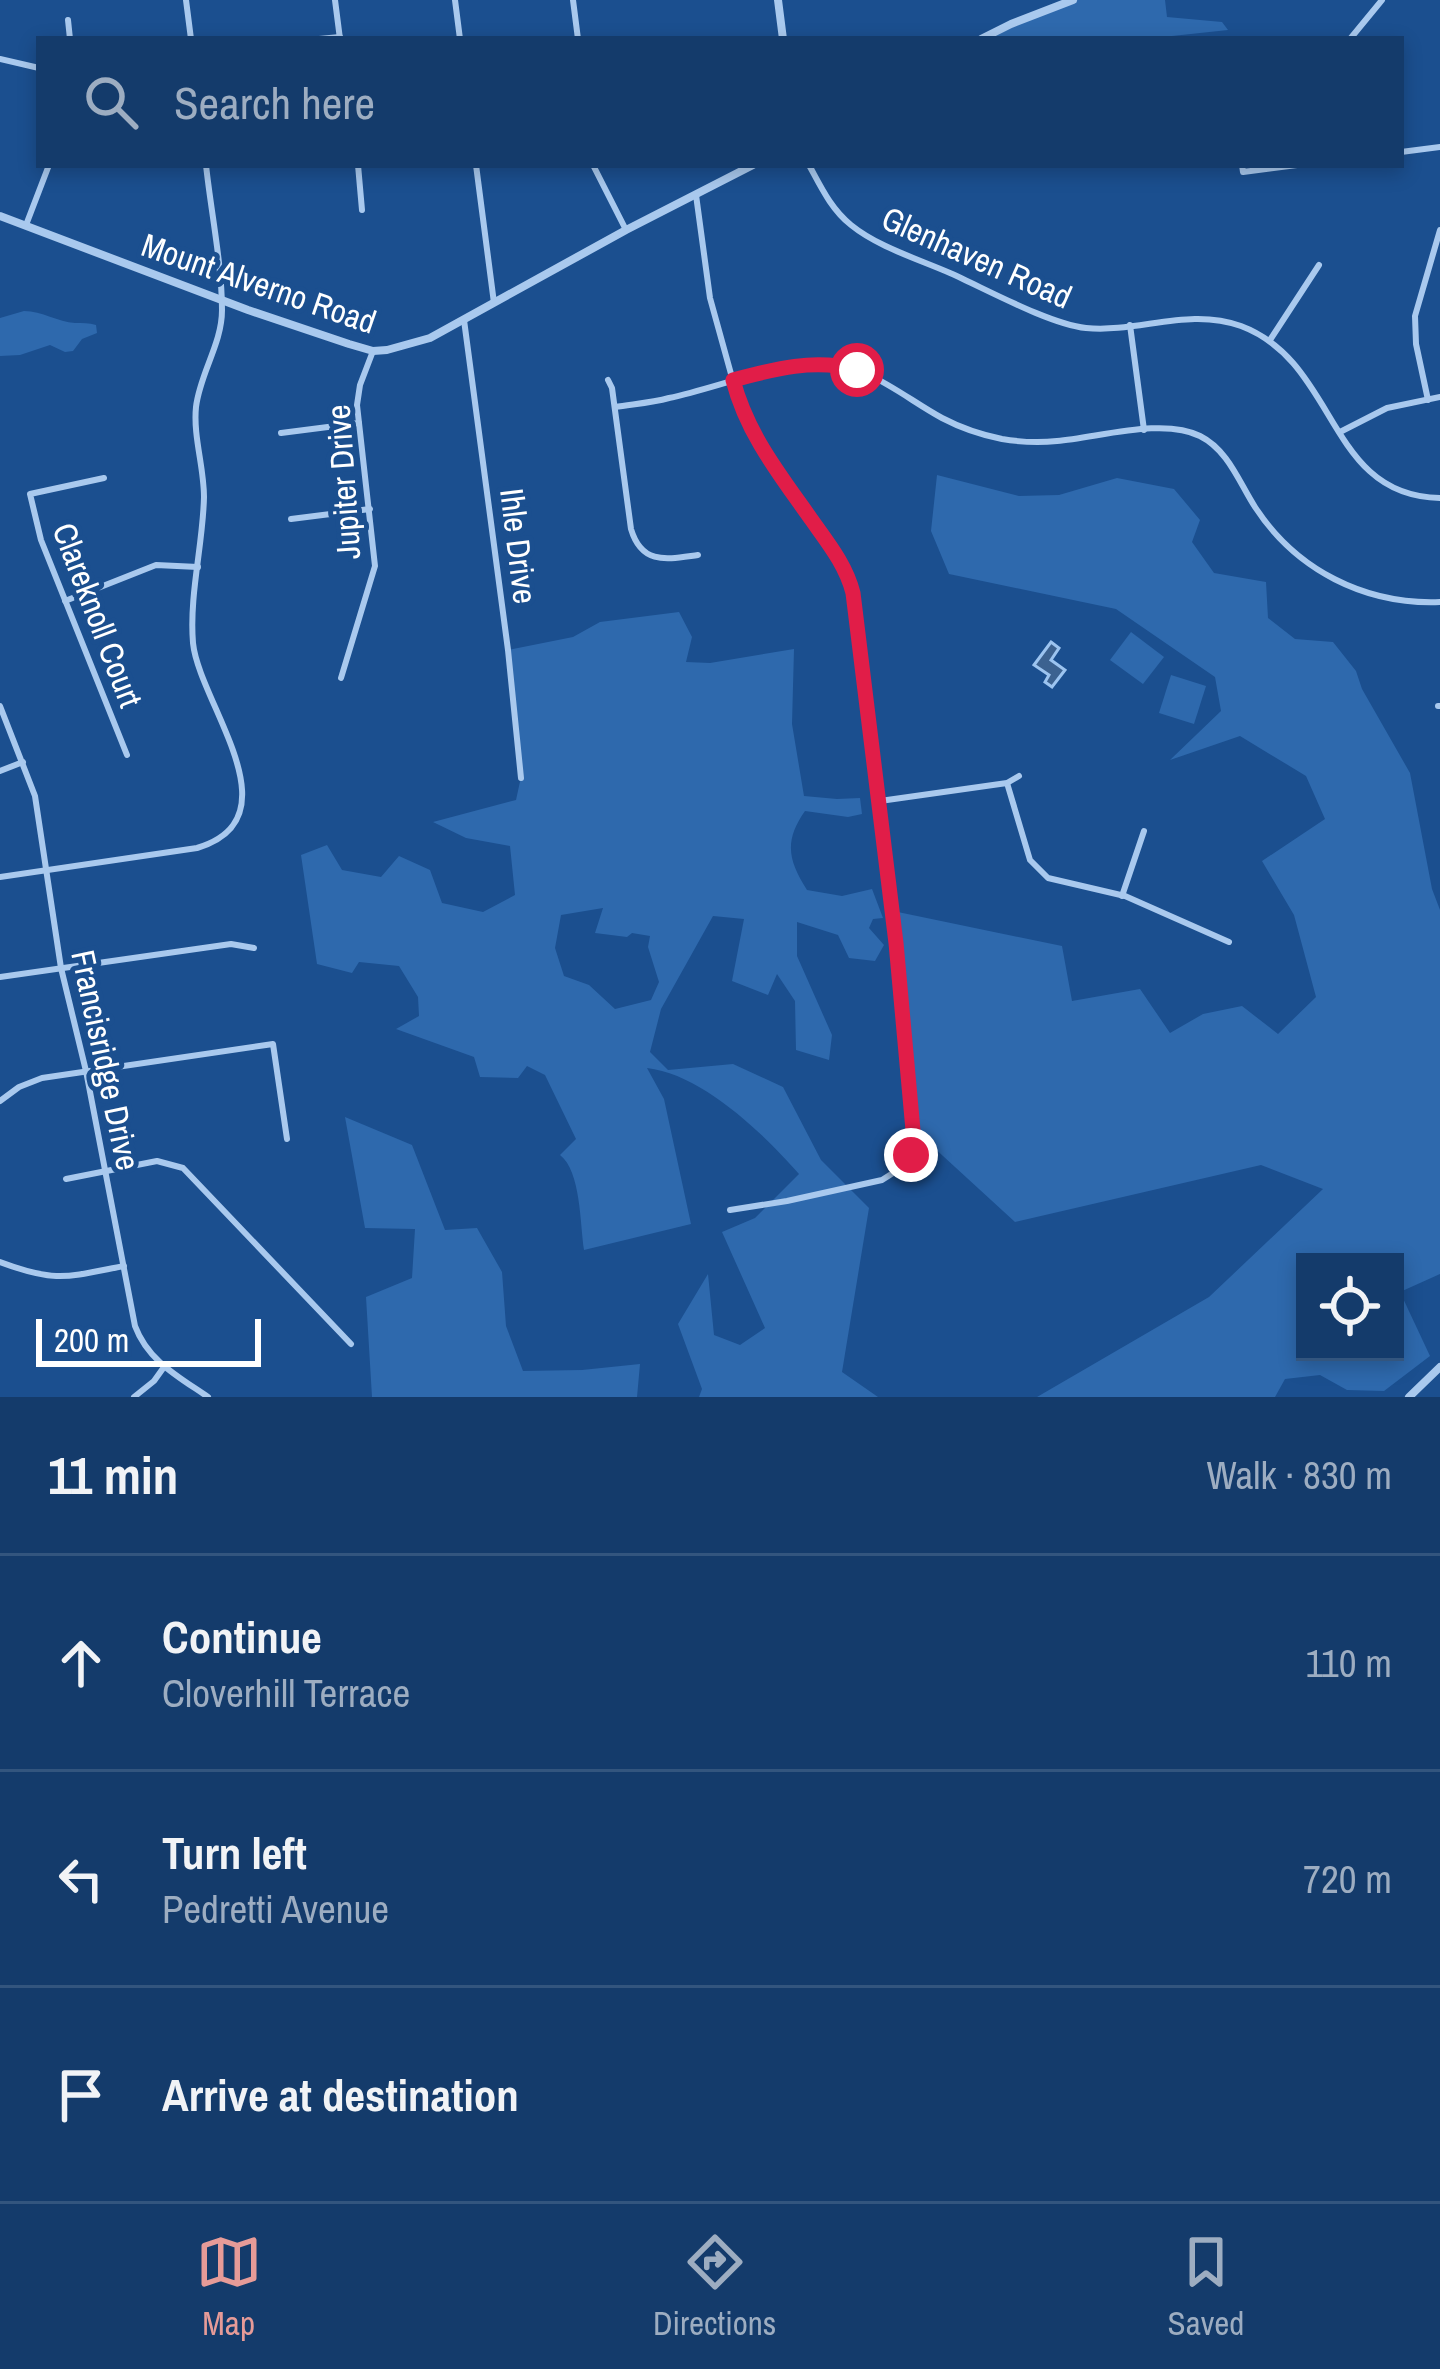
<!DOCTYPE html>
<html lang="en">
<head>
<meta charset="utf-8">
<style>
  body { margin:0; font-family:"Archivo Narrow",sans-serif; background:#214673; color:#f1f3f6 }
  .controls { position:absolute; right:36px; bottom:36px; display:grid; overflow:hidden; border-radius:0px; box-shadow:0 6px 18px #0003 }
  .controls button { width:108px; height:108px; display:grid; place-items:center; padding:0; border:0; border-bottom:3px solid #33557e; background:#143b6b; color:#f1f3f6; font:60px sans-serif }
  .scale { position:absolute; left:36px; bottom:30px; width:225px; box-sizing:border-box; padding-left:12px; border:6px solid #fff; border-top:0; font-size:33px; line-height:42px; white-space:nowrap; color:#fff; -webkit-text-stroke:9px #1b4f8f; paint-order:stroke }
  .stop { position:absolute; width:36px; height:36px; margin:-27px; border:9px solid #e11d48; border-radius:50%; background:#fff }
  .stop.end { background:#e11d48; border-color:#fff; box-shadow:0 3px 12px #0008 }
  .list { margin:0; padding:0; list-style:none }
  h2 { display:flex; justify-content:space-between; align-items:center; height:156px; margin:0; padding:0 48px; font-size:51px }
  h2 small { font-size:39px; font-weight:400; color:#9dadc1 }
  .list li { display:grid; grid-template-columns:78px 1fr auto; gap:36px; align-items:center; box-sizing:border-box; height:216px; padding:0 48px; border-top:3px solid #33557e }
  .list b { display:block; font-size:45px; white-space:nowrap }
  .list p { margin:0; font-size:39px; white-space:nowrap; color:#9dadc1 }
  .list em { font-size:39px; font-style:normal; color:#9dadc1 }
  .icon { flex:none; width:66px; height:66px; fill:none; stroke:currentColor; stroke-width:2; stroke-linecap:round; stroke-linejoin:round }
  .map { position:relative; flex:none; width:1440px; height:1397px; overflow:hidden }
  .search { position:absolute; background:#143b6b; box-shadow:0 6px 18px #0003; left:36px; right:36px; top:36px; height:132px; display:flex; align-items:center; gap:30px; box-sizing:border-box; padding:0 42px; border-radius:0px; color:#9dadc1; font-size:45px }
  .sheet { height:804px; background:#143b6b }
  nav { display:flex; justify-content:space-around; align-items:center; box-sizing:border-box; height:168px; border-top:3px solid #33557e; background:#143b6b; font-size:33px; color:#9dadc1 }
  nav a { display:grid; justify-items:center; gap:6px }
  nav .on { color:#e69b98 }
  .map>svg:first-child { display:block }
</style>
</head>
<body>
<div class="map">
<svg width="1440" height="1397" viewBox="0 0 1440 1397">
  <rect width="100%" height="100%" fill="#1b4f8f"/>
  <!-- green -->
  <g fill="#2e69ad" fill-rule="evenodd">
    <polygon points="1073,0 1165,0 1167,17 1222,22 1228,30 1172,36 1172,39 982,39"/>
    <path d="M24,311C42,311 58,322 75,323C82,323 89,323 96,325L97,333L82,339L73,351L65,352L50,345L20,355L0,356V318Z"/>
    <path d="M937,475L1019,496L1059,495L1117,478L1174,489L1200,520L1192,542L1214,573L1266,582L1268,618L1295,639L1333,642L1356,671L1362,689L1410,773L1432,889L1440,910V1274L1400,1292L1430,1356L1384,1391L1347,1390L1320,1375L1285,1379L1275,1397H1037L1209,1297L1323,1189L1261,1165L1015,1222L931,1145L911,1120L893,911L1062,946L1072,1001L1140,989L1170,1033L1203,1014L1242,1006L1278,1034L1316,997L1294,915L1262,861L1325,819L1306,776L1240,736L1170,760L1221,711L1215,677L1116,609L949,574L931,531ZM1305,1262H1395V1352H1305Z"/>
    <path d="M679,612L692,637L686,662L710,663L794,649L792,724L804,796L837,799L860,798L862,814L848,817L805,811C784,841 788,860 807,890L842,896L872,889L883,918L873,919L869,928L884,945L875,961L849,958L838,935L797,922V956L832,1035L829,1060L796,1050L795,1001L777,974L768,995L732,981L744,919L713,916L661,1009L650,1052L668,1070L733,1064L783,1087L821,1160L869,1208L842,1372L878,1397H699L702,1389L678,1324L708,1274L714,1335L740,1345L765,1328L722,1232L755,1218L799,1174C764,1134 702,1074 647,1068L664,1099L691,1224L584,1250C580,1224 581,1171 560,1155L576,1139L545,1075L527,1066L518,1078L480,1077L474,1057L396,1029L419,1016L418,997L399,966L359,962L352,973L317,964L301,855L327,845L342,870L381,877L399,856L430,870L442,903L483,912L515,895L510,846L466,838L433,822L516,800L521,777L508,650L573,637L600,622ZM603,908L595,933L627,937L632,933L650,936L648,947L659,982L651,1000L615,1009L589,985L564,976L555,948L561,915Z"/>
    <polygon points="1131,632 1164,657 1143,684 1110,660"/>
    <polygon points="1171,675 1206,686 1194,724 1159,713"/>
    <polygon points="345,1117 412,1145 445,1230 477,1228 502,1272 506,1326 523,1371 582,1370 640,1364 637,1397 372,1397 366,1297 412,1278 415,1229 365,1228"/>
  </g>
  <!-- water -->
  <polygon fill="#3c6290" stroke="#9cc4f0" stroke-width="3" points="1051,642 1059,648 1051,660 1065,670 1052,687 1045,682 1049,675 1034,665"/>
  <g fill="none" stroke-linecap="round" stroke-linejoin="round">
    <!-- minor -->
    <g stroke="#a9c9ee" stroke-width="6">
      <polyline points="186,0 191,39"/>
      <polyline points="335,0 340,39"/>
      <polyline points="455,0 460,39"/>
      <polyline points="573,0 578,39"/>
      <polyline points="68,20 70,39"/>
      <polyline points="319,39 340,37"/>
      <polyline points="1350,39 1382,0"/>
      <polyline points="0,59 39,68"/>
      <polyline points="1401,152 1440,147"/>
      <polyline points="358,165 362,210"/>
      <polyline points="476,165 494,303"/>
      <polyline points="593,165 626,230"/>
      <path d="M809,165C821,187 831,209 851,225C878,247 918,259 950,273C986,289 1049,324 1086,328C1139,333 1188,307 1241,326C1339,363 1326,496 1440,498"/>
      <polyline points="1242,165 1243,172 1297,165"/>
      <polyline points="696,195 710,298 741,410 764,452 840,560 853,593 897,943 914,1141 912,1155 904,1166 882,1180 787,1201 730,1210"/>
      <polyline points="26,225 49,165"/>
      <polyline points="464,320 508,650 521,778"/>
      <polyline points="1130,325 1144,430"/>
      <polyline points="1270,340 1319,265"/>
      <path d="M608,380L612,388L631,529C642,566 668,559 698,555"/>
      <polyline points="1428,400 1416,344 1415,316 1440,230"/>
      <path d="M615,407C633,404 651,403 669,398C719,387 767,366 819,364C866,362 903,397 942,418C961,428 982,435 1002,439C1020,442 1039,443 1057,441C1097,438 1163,417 1200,436C1228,450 1239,482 1255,507C1296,570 1365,605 1440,602"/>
      <polyline points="1340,432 1387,408 1440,397"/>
      <polyline points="281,433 359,423"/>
      <polyline points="104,478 30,494 41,540 127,755"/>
      <polyline points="291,519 370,509"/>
      <polyline points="65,601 156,565 198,567"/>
      <polyline points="341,678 375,566 357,405 360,385 373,351"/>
      <path d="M0,706L35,796L61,968L86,1071L135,1326C148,1361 179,1377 208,1397"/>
      <polyline points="1438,706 1440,706"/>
      <polyline points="0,771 23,762"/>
      <polyline points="1007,783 1030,860 1048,878 1125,896 1229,942"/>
      <polyline points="880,801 1007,783 1019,776"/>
      <path d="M0,877L197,848C298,818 199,703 193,643C189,595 203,545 204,497C204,467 193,436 196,407C200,373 222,344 222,310C222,264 211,212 206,165"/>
      <polyline points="1122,896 1144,831"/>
      <polyline points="0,977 231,944 254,948"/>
      <polyline points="0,1101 19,1087 42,1078 273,1044 287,1139"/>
      <polyline points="66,1179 157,1161 183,1168 351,1344"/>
      <path d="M0,1262C56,1283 67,1277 124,1266"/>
      <polyline points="134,1397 154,1381 164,1367"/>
    </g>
    <!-- tertiary -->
    <g stroke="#a9c9ee" stroke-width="8">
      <polyline points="778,0 783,39"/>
      <polyline points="981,39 1011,24 1073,0"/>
      <polyline points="0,216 248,310 349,344 373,351 387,350 430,338 626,230 753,165"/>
      <polyline points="1409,1397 1440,1367"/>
    </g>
  </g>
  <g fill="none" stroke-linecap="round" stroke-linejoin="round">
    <!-- route -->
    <path stroke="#e11d48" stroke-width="15" d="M857,370C815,358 774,369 733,380C747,434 780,475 811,519C828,543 846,565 853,593L896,943L914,1141L911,1155"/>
  </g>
  <g text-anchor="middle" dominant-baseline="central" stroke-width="10" stroke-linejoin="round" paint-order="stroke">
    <!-- street labels -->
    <g font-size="33" fill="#fff" stroke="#1b4f8f">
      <text transform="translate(977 257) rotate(24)">Glenhaven Road</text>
      <text transform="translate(259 283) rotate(19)">Mount Alverno Road</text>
      <text transform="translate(343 482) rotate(-94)">Jupiter Drive</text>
      <text transform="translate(519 546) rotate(83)">Ihle Drive</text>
      <text transform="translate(98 615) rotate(69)">Clareknoll Court</text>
      <text transform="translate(106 1060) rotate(78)">Francisridge Drive</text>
    </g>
  </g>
</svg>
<div class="controls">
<button><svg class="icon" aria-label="locate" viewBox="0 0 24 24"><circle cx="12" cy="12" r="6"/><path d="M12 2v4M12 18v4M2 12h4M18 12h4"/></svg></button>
</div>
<div class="scale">200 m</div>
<div class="stop" style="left:857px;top:370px"></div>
<div class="stop end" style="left:911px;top:1155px"></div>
<div class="search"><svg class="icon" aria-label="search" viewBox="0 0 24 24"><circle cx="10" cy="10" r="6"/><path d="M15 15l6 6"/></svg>Search here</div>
</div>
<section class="sheet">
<h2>11 min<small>Walk · 830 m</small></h2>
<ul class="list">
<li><svg class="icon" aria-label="ahead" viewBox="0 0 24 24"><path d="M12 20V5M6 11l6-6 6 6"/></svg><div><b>Continue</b><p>Cloverhill Terrace</p></div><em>110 m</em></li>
<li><svg class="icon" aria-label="left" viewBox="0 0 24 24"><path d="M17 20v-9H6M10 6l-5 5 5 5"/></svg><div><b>Turn left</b><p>Pedretti Avenue</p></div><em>720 m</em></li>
<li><svg class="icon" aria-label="arrive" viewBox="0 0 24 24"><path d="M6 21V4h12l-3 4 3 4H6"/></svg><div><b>Arrive at destination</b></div></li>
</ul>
</section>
<nav>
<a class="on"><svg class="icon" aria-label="map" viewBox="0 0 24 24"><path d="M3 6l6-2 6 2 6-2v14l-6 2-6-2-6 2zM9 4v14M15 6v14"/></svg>Map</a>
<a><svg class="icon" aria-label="directions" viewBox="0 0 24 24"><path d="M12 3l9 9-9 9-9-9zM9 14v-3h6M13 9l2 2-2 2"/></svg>Directions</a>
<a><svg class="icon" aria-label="saved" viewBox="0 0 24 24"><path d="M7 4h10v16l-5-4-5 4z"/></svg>Saved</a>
</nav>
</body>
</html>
